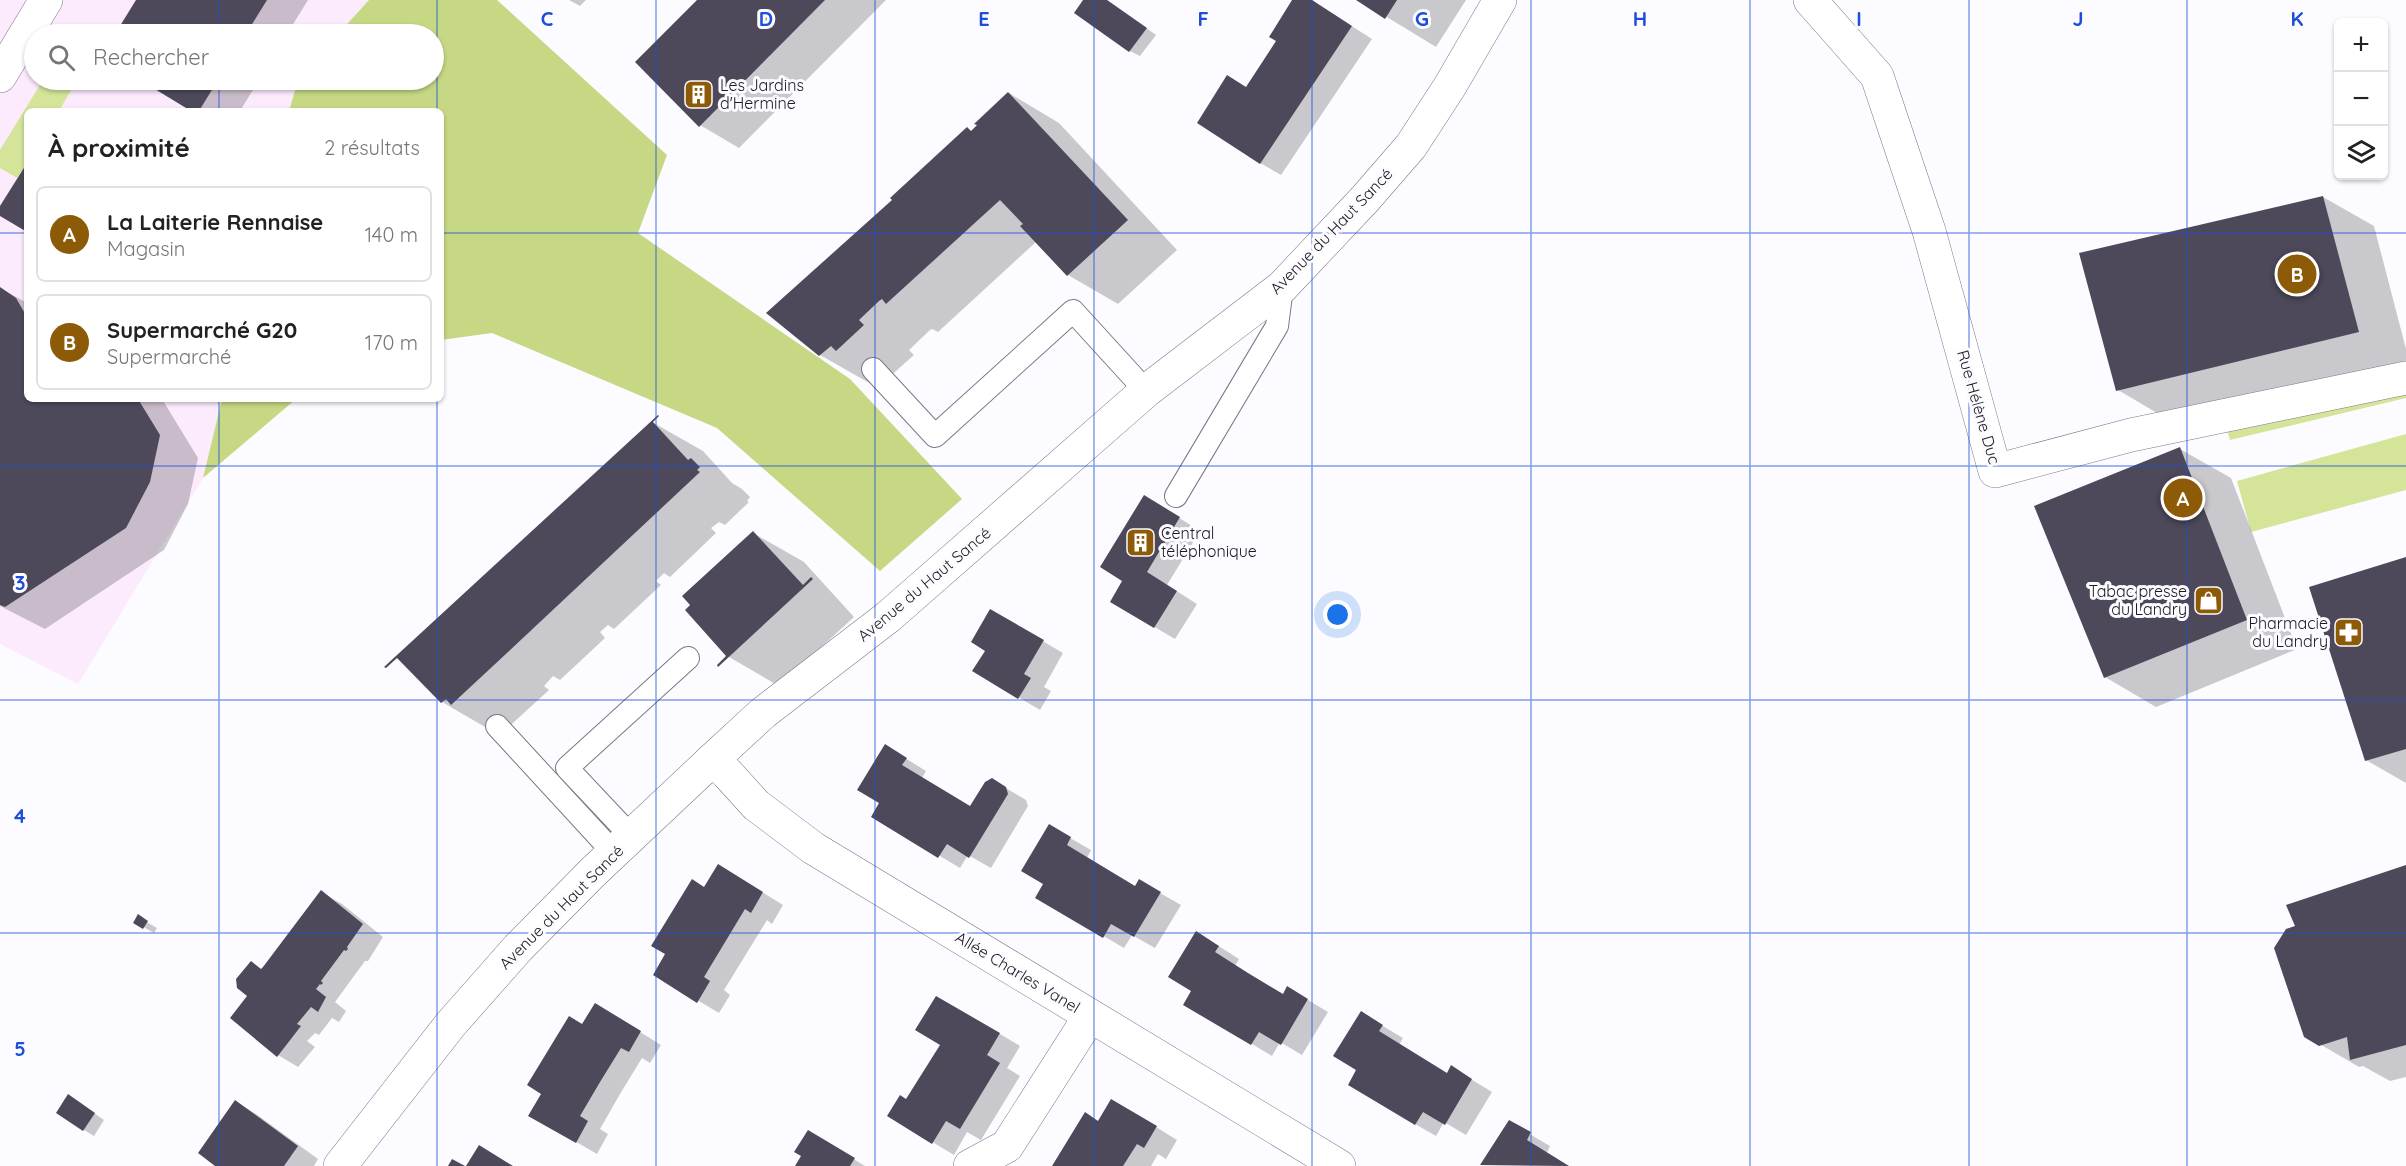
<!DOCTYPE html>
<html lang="fr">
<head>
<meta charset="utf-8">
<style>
  body { margin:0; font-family:Quicksand,sans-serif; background:#f6f6f6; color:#222 }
  .controls { position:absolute; right:18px; top:18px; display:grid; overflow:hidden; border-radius:9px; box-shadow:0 2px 4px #0004 }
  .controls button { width:54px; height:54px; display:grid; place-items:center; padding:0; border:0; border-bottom:2px solid #e0e0e0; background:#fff; color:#222; font:30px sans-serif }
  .you { position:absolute; left:1338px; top:615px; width:21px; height:21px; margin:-15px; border:4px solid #fff; border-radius:50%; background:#1a73e8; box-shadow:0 0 0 9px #1a73e833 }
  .badge { display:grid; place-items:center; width:39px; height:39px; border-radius:50%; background:#8d5a07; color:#fff; font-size:20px; font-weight:700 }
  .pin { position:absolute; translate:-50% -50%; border:3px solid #fff; box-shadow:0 2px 6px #0006 }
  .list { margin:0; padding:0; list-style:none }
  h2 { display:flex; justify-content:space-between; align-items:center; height:78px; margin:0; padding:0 24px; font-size:26px }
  h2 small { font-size:20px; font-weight:400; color:#767676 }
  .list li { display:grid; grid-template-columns:39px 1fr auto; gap:18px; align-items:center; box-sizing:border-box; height:96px; margin:0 12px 12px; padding:0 12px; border:2px solid #e0e0e0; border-radius:9px }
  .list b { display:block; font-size:22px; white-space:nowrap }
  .list p { margin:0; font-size:20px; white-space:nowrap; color:#767676 }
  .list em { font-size:20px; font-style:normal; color:#767676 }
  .icon { flex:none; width:33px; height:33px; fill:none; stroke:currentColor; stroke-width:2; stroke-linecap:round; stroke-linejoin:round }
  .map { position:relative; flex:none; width:2406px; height:1166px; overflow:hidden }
  .search { position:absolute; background:#fff; box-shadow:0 2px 4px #0004; left:24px; top:24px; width:420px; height:66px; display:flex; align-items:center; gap:15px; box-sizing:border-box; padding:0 21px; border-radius:33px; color:#767676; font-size:22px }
  .panel { position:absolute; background:#fff; box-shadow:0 2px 4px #0004; left:24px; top:108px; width:420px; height:294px; border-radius:9px }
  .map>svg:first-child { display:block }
</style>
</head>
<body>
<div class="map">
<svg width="2406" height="1166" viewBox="0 0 2406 1166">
  <rect width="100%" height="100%" fill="#fcfbff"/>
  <!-- industrial -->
  <polygon fill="#fcebfd" points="0,0 369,0 338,34 34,34 34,80 298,80 289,111 27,111 27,399 222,399 203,478 78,684 0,644"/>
  <!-- green -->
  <g fill="#d4e59a">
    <polygon points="43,80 77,80 59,111 27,111 27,163 17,178 0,168 0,150"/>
    <polygon points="2406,386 2406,398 2230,440 2225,424"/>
    <polygon points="2406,434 2406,490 2251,532 2237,481"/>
  </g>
  <!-- forest -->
  <g fill="#c6d884">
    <polygon points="369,0 497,0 667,155 638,233 850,379 962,499 880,571 717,428 492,333 441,340 441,111 289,111 298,80 434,80 434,34 338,34"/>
    <polygon points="222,399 296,399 203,478"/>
  </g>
  <!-- shadow -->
  <g fill="#0003">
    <polygon points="138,0 308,0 287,34 117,34"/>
    <polygon points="569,0 586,0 580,6"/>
    <polygon points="699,0 886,0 739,148 700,125"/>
    <polygon points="1085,0 1107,0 1156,35 1140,56 1130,51"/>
    <polygon points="1293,0 1311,0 1372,39 1281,175 1260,163 1247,88 1278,40"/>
    <polygon points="1359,0 1466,0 1436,47"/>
    <polygon points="143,80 259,80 240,111 194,111"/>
    <polygon points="1009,93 1059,123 1177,250 1118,304 1068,275 1036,242 938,332 932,329 930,330 909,350 914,355 887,379 881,375 871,384 820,355 972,132"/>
    <polygon points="2323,197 2374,226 2406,349 2406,362 2169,420 2118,390"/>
    <polygon points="0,288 27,303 27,399 162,399 198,458 188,504 164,550 45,629 0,606"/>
    <polygon points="652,422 703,451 732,483 742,489 750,497 747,501 749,502 725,525 719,522 711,528 716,533 670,577 664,573 656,581 661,585 614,629 608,625 600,632 605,638 560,680 553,676 544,686 549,690 502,733 492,731 442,702"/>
    <polygon points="2180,449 2231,478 2297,649 2156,707 2105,677"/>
    <polygon points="1165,509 1200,531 1167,585 1197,604 1175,639 1112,602"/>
    <polygon points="753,533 804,562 854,617 779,686 729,657"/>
    <polygon points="2406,558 2406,783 2366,760"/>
    <polygon points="991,611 1063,653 1044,687 1051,691 1040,710 974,671 987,650"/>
    <polygon points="905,758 926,771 922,778 971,807 992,780 1026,800 1028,806 991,868 968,855 960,868 873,816"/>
    <polygon points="1049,826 1091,850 1087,858 1136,888 1139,881 1181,905 1155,948 1132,935 1124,948 1037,897 1045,883"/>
    <polygon points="2406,866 2406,1077 2390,1081 2363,1066 2359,1067 2306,1036"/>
    <polygon points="739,878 783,905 772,924 767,920 724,990 730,995 719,1013 655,975 705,888"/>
    <polygon points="321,892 342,904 383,937 368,961 365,961 335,1002 346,1011 339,1022 332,1018 319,1035 315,1033 307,1041 315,1047 298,1067 278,1055 274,977"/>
    <polygon points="138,917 157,928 154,933 135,922"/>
    <polygon points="1217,945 1239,959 1235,966 1284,995 1288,988 1328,1012 1302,1055 1280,1042 1272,1056 1185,1004"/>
    <polygon points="1361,1013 1403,1038 1399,1045 1447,1074 1451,1067 1492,1092 1466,1135 1444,1122 1436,1136 1415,1124 1358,1070"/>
    <polygon points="616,1017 661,1045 650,1063 642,1058 620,1094 600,1129 608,1134 597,1154 530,1115 583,1026"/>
    <polygon points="975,1019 1020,1046 1007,1068 1020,1076 981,1140 967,1132 954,1155 889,1116 907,1101 942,1044"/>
    <polygon points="78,1102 104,1120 94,1136 84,1130"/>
    <polygon points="236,1102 256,1114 318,1159 314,1166 218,1166"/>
    <polygon points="1132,1112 1177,1140 1166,1159 1158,1154 1151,1166 1054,1166"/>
    <polygon points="1509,1122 1550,1146 1547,1153 1568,1166 1483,1165"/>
    <polygon points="829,1144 865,1166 797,1166"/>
  </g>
  <!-- building -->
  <g fill="#4d495a">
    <polygon points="136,0 267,0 246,34 115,34"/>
    <polygon points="697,0 825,0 699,127 635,62"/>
    <polygon points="1083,0 1107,0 1147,28 1129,52 1074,13"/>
    <polygon points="1292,0 1312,0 1352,26 1260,164 1197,123 1227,75 1246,87 1276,41 1269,37"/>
    <polygon points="1356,0 1397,0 1385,19"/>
    <polygon points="140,80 218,80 199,111 191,111"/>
    <polygon points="1008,92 1128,220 1067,276 1020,226 1023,224 1000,200 886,304 882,299 879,301 859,320 864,325 836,351 831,346 819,356 766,313 892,200 890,198 967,127 971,131 977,125 974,124"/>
    <polygon points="27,163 27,232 0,216 0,206"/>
    <polygon points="2323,196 2359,332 2116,391 2079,253"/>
    <polygon points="0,287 16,298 27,317 27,399 138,399 160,435 150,482 126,528 5,607 0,605"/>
    <polygon points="658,415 659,416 653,422 688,460 691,458 700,467 697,470 700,472 508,652 451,705 446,699 441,703 397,658 386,668 384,667"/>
    <polygon points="2180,447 2247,620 2104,678 2034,506"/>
    <polygon points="1144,495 1180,517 1147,572 1177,591 1154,628 1110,602 1122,581 1100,567"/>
    <polygon points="753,531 803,585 811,577 813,579 718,667 717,665 726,656 685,610 690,605 682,596"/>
    <polygon points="2406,557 2406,749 2365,761 2309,587"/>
    <polygon points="990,609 1044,640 1024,674 1031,678 1018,699 972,671 985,651 971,642"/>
    <polygon points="885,744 907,758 902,765 970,806 985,782 992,778 1006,787 1008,794 969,858 947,844 938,858 871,817 879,803 857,790"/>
    <polygon points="1049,824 1071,837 1067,845 1135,886 1139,879 1161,892 1134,937 1111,924 1103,938 1035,898 1043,884 1021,871"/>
    <polygon points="718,864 763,892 751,913 745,909 704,977 710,981 697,1003 653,975 665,954 651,946 692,879 704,887"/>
    <polygon points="2406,865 2406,1045 2350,1060 2347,1037 2319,1046 2304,1037 2274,948 2286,929 2295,926 2286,905"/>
    <polygon points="321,890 363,924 347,947 348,949 346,951 344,950 321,981 323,983 321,985 320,984 316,989 326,997 318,1012 311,1007 297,1024 301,1026 277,1057 230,1018 247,996 237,988 236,979 251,961 261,969 263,967"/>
    <polygon points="138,914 148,921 143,929 133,923"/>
    <polygon points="1196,931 1219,946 1215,952 1248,973 1283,994 1287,986 1308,999 1281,1045 1259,1032 1251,1045 1183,1005 1191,991 1168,977"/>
    <polygon points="936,996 1000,1033 987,1055 1000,1063 960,1129 946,1121 932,1144 887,1116 900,1095 906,1099 940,1045 915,1030"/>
    <polygon points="595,1003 641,1031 629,1052 621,1048 600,1082 580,1116 588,1121 576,1143 528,1116 541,1094 527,1085 569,1016 582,1024"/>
    <polygon points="1361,1011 1383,1025 1379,1031 1447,1073 1451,1065 1472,1079 1445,1125 1423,1112 1415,1125 1348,1085 1356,1070 1333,1056"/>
    <polygon points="68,1094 95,1113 83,1131 56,1113"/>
    <polygon points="1111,1099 1157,1126 1144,1148 1137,1144 1123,1166 1052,1166 1085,1112 1098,1121"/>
    <polygon points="235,1100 298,1146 284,1166 215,1166 198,1153"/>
    <polygon points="1509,1120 1531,1132 1527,1140 1569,1166 1480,1165"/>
    <polygon points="808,1130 855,1158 850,1166 795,1166 801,1156 794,1152"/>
    <polygon points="479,1145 513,1166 466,1166"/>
    <polygon points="452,1159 465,1166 448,1166"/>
  </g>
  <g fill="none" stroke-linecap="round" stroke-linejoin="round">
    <defs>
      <g id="lane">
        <polyline points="873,369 935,436 1073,311 1146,391"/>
        <polyline points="1176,496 1277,326 1282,287"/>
        <polyline points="497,726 614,853"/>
        <polyline points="631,836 567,768 688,658"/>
      </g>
      <g id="street">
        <polyline points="1810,0 1877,76 1929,231 1995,471 2131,435 2406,378"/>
        <polyline points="0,76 46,0"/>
        <polyline points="712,760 727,773 756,805 813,848 1339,1166"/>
        <polyline points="340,1166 450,1025 518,948 592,873 712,760 763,713 888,617 1146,391 1282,287 1365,199 1411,146 1450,86 1500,0"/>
        <polyline points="970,1166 1007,1146 1090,1016"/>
      </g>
    </defs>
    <!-- lane casing -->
    <use href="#lane" stroke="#7c7789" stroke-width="24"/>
    <!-- street casing -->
    <use href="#street" stroke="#7c7789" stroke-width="34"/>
    <!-- lane -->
    <use href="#lane" stroke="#fff" stroke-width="22"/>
    <!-- street -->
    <use href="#street" stroke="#fff" stroke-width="33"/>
  </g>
  <!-- grid -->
  <path fill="none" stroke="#1d4ed8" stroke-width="1.5" stroke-opacity="0.55" d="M219,0V34M437,0V111M656,0V1166M875,0V1166M1094,0V1166M1312,0V1166M1531,0V1166M1750,0V1166M1969,0V1166M2187,0V1166M219,80V111M0,233H27M441,233H2406M219,399V1166M437,399V1166M0,466H2406M0,700H2406M0,933H2406"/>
  <!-- icons -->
  <defs>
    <symbol id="building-square" viewBox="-11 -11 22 22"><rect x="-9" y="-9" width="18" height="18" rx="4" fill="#8d5a07" stroke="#fcfbff"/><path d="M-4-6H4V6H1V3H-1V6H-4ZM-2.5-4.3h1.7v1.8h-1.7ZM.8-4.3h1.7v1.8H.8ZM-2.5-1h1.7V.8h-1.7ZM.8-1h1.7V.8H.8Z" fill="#fff"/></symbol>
    <symbol id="shop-square" viewBox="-11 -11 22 22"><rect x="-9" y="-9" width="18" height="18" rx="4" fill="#8d5a07" stroke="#fcfbff"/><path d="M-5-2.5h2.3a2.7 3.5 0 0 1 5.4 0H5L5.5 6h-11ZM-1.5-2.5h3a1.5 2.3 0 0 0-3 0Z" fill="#fff"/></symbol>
    <symbol id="pharmacy-square" viewBox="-11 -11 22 22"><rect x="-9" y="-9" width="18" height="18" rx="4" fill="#8d5a07" stroke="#fcfbff"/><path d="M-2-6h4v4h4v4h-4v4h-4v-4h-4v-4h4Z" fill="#fff"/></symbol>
  </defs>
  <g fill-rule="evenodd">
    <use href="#building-square" x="682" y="78" width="33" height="33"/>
    <use href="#building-square" x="1124" y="526" width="33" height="33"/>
    <use href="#shop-square" x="2192" y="584" width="33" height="33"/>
    <use href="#pharmacy-square" x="2332" y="616" width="33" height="33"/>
  </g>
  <g text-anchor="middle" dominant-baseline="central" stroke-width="6" stroke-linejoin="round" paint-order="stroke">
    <!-- poi labels -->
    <g font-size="16" fill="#1b1921" stroke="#fcfbff" text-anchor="start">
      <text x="720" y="85">Les Jardins<tspan x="720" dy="18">d'Hermine</tspan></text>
      <text x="1161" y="533">Central<tspan x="1161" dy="18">téléphonique</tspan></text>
      <text x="2187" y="591" text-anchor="end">Tabac presse<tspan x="2187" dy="18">du Landry</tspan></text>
      <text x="2328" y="623" text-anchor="end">Pharmacie<tspan x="2328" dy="18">du Landry</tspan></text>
    </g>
    <!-- street labels -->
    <g font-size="16" fill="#1b1921" stroke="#fcfbff">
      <text transform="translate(1331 231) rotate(-46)">Avenue du Haut Sancé</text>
      <text transform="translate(1979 407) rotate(74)">Rue Hélène Duc</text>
      <text transform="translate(924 584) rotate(-40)">Avenue du Haut Sancé</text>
      <text transform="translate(561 907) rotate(-45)">Avenue du Haut Sancé</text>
      <text transform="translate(1018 972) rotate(31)">Allée Charles Vanel</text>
    </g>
  </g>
  <g font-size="20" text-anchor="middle" font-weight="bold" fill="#1d4ed8" stroke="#fcfbff" stroke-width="6" stroke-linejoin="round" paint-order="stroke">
    <text x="547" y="26">C</text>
    <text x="766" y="26">D</text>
    <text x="984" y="26">E</text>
    <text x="1203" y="26">F</text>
    <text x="1422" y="26">G</text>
    <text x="1640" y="26">H</text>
    <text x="1859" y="26">I</text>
    <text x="2078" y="26">J</text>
    <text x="2297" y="26">K</text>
    <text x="20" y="590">3</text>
    <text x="20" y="823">4</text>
    <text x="20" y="1056">5</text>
  </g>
</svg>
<div class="controls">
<button>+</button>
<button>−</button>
<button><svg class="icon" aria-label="layers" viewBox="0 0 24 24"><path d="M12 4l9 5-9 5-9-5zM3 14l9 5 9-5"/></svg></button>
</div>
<div class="you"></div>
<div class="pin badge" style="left:2183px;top:498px">A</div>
<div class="pin badge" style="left:2297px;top:274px">B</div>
<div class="search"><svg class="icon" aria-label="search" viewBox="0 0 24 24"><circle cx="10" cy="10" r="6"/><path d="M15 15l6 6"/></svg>Rechercher</div>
<section class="panel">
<h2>À proximité<small>2 résultats</small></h2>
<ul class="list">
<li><span class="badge">A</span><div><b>La Laiterie Rennaise</b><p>Magasin</p></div><em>140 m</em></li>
<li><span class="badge">B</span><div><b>Supermarché G20</b><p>Supermarché</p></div><em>170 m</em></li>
</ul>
</section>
</div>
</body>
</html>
